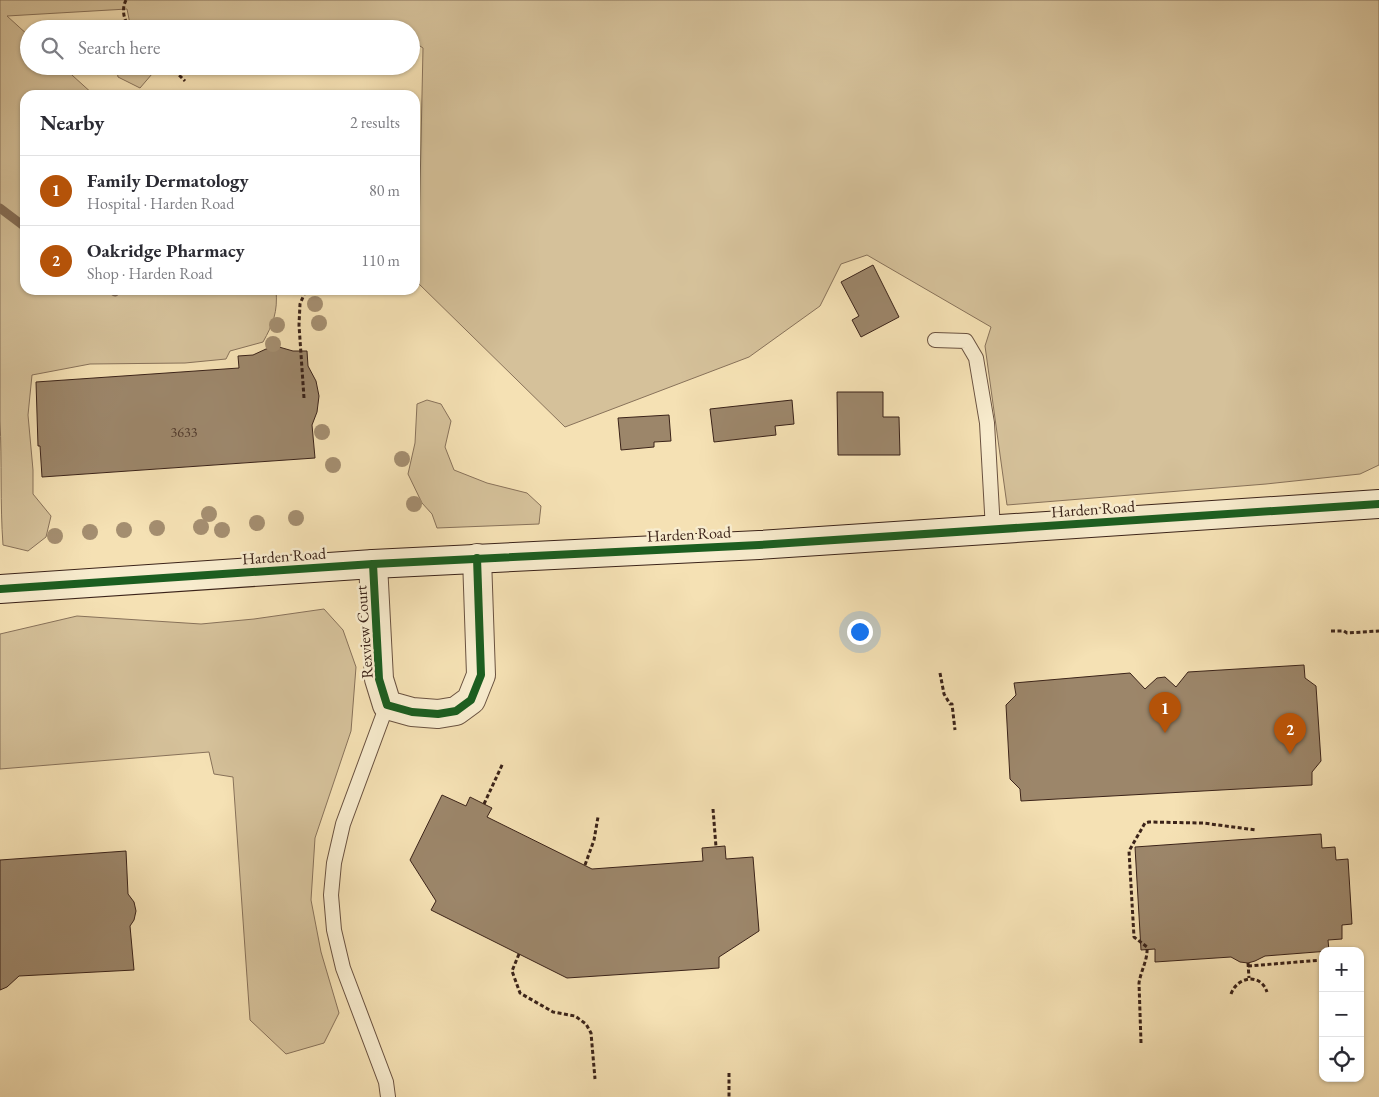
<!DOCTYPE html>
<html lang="en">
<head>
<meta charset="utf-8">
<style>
  body { margin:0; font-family:"EB Garamond",serif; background:#f2f2f3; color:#2b2b33 }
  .controls { position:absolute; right:15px; bottom:15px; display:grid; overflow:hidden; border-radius:10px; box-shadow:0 1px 4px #0004 }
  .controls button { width:45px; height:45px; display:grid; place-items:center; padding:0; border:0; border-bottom:1px solid #e1e1e2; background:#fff; color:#2b2b33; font:25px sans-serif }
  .you { position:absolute; left:859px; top:631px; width:18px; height:18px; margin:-12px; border:4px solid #fff; border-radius:50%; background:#1a73e8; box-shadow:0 0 0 8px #1a73e833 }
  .badge { display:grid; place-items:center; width:32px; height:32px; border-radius:50%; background:#b45309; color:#fff; font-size:16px; font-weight:700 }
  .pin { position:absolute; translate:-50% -41px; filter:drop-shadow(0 1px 2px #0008) }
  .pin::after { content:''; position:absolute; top:26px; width:18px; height:15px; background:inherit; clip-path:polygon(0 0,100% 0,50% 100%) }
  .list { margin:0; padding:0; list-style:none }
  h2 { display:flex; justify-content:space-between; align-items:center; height:65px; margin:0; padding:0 20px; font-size:21px }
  h2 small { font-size:16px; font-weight:400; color:#7c7c81 }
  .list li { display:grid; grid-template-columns:32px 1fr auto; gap:15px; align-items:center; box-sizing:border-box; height:70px; padding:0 20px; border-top:1px solid #e1e1e2 }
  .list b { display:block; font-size:19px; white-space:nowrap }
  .list p { margin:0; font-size:16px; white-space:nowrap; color:#7c7c81 }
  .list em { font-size:16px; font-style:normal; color:#7c7c81 }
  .icon { flex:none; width:28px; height:28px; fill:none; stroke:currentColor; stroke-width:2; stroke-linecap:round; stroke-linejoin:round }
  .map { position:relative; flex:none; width:1379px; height:1097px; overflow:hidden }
  .search { position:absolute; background:#fff; box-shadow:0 1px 4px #0004; left:20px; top:20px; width:400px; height:55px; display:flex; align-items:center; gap:12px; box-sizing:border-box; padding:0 18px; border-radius:28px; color:#7c7c81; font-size:19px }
  .panel { position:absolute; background:#fff; box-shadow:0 1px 4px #0004; left:20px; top:90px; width:400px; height:205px; border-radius:15px }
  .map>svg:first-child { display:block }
</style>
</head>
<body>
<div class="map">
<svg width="1379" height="1097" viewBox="0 0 1379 1097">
  <rect width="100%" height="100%" fill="#f5e1b4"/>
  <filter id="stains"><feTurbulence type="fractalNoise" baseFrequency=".004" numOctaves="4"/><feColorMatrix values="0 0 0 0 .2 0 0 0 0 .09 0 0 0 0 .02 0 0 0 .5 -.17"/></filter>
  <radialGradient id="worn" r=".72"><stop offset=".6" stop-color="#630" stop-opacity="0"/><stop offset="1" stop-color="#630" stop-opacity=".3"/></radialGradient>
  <!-- green -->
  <g fill="#d5c19a" stroke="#88725a">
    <path d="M0,0H1379V465L1360,474L1266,484L1007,505L985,346L991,327L867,255L841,264L820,306L749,357L565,427L418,283L423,48L411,40V29H131L127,9L7,16L29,36V66H62L94,95H25V290H276C278,312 273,324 263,342L230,351L226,359L185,363L90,364L32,375L28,415L33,470V494L51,516L46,537L28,551L3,545C0,504 2,462 0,421Z"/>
    <polygon points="116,66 164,66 160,71 152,74 140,88 118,77"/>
    <polygon points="427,400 441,404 451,421 445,447 454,470 487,483 527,493 541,506 539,524 437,528 432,514 422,503 408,474 415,443 417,404"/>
    <polygon points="324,609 343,630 356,667 351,731 315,838 311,900 321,952 339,1013 324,1043 286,1054 250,1020 233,777 214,774 209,752 0,769 0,634 77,616 201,624 254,619"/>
  </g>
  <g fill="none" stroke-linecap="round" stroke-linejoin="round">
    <!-- stream -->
    <g stroke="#856e56" stroke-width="9">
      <polyline points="0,208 25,227"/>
      <polyline points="112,290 115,292"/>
    </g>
  </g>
  <!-- building -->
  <g fill="#9c866a" stroke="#3b2319">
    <polygon points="873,265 899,317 861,337 852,320 859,316 841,282"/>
    <polygon points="279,347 293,351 307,351 308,366 316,381 319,396 317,412 312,425 315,458 42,477 40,446 38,446 36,382 239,368 238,356 253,355 266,349"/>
    <polygon points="837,392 883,392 883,417 899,417 900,455 838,455"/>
    <polygon points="792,400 794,424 775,426 776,435 714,442 710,409"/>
    <polygon points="669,415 671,441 654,442 654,447 621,450 618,418"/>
    <polygon points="1304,665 1305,678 1316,686 1321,761 1312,772 1312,785 1021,801 1020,789 1010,779 1006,705 1016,695 1014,683 1130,673 1145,689 1157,678 1165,677 1176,687 1188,672"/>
    <polygon points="442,795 466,806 470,797 492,808 487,817 592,869 703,861 702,848 725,846 726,859 753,857 759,931 719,957 719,968 567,978 431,910 436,901 410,860"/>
    <polygon points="1321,834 1322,848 1335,847 1336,860 1348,859 1352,924 1342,925 1342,939 1328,940 1329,951 1265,956 1255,961 1248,963 1240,962 1231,957 1155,962 1155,949 1141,950 1135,847"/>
    <polygon points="126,851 128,894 134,902 136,911 134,920 130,926 134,970 19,976 7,987 0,990 0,860"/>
  </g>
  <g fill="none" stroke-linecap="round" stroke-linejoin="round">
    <defs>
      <g id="lane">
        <polyline points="935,340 966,341 976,358 987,423 993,530"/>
        <polyline points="387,705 343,824 334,863 331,895 334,930 343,968 386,1082 388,1097"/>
      </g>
      <polyline id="street" points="373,564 379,679 387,705 412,712 438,714 456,711 471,700 481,675 477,558"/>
      <polyline id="secondary" points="0,589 373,564 759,545 1379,504"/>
    </defs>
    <!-- lane casing -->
    <use href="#lane" stroke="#6a5240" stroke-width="16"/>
    <!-- street casing -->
    <use href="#street" stroke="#6a5240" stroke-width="30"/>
    <!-- secondary casing -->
    <use href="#secondary" stroke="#3b2319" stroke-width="30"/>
    <!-- path -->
    <g stroke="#3b2319" stroke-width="3" stroke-dasharray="4 2.5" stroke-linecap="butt">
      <path d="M126,0C121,10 124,21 131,29"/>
      <polyline points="170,66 185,81"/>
      <polyline points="304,398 299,325 300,304 306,290"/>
      <polyline points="1331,631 1344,631 1347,633 1379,631"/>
      <polyline points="940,673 944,694 950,704 952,704 955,730"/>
      <polyline points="484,804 503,763"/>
      <polyline points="713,809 716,847"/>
      <polyline points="585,865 594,840 598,817"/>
      <polyline points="519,954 512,971 520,993 553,1012 575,1016 586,1024 591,1033 595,1079"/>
      <polyline points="1248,963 1249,978"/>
      <polyline points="1248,966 1323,960"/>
      <path d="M1231,994C1237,977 1260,972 1267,992"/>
      <path d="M1141,1043L1139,983C1141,970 1148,960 1147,947L1134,937L1129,851L1145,823L1149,822L1203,823L1256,830"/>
      <polyline points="729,1073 729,1097"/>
    </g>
    <!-- lane -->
    <use href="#lane" stroke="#f8ecce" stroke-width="14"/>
    <!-- street -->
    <use href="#street" stroke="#f8ecce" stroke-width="28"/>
    <!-- secondary -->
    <use href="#secondary" stroke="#f8ecce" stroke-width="28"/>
    <defs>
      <g id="cycleway">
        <polyline points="373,564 379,679 387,705 412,712 438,714 456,711 471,700 481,675 477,558"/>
        <polyline points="0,589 373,564 759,545 1379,504"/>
      </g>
    </defs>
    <!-- cycleway casing -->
    <use href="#cycleway" stroke="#f8ecce" stroke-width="11"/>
    <!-- cycleway -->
    <use href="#cycleway" stroke="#1b5e20" stroke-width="8"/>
  </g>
  <!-- trees -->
  <g fill="#a48e70">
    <circle cx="315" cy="304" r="8"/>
    <circle cx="319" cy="323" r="8"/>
    <circle cx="277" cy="325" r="8"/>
    <circle cx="273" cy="344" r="8"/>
    <circle cx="322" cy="432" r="8"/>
    <circle cx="402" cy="459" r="8"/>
    <circle cx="333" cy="465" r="8"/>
    <circle cx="414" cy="504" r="8"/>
    <circle cx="209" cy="514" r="8"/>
    <circle cx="296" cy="518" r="8"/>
    <circle cx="257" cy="523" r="8"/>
    <circle cx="201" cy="527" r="8"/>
    <circle cx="157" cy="528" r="8"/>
    <circle cx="124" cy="530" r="8"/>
    <circle cx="222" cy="530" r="8"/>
    <circle cx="90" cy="532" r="8"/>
    <circle cx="55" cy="536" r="8"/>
  </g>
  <g text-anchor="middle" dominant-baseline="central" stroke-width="5" stroke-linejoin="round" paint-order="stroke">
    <!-- number labels -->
    <g font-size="14" fill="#533c2d">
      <text x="184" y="432">3633</text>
    </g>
    <!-- street labels -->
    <g font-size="16" fill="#3b2319" stroke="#f8ecce">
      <text transform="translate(1093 509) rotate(-4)">Harden Road</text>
      <text transform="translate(689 534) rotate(-3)">Harden Road</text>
      <text transform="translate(284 556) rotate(-4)">Harden Road</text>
      <text transform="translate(364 632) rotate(-94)">Rexview Court</text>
    </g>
  </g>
  <rect width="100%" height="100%" filter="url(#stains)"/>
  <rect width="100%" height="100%" fill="url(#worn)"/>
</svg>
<div class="controls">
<button>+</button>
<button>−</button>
<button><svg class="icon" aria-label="locate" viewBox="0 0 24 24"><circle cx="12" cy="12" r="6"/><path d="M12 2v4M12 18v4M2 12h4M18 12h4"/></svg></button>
</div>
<div class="you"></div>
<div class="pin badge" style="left:1165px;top:733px">1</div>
<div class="pin badge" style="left:1290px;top:754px">2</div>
<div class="search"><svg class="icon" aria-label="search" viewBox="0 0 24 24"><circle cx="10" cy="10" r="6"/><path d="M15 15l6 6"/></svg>Search here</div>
<section class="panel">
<h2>Nearby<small>2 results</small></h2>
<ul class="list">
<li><span class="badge">1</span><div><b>Family Dermatology</b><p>Hospital · Harden Road</p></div><em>80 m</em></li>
<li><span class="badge">2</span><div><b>Oakridge Pharmacy</b><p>Shop · Harden Road</p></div><em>110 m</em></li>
</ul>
</section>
</div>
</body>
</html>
